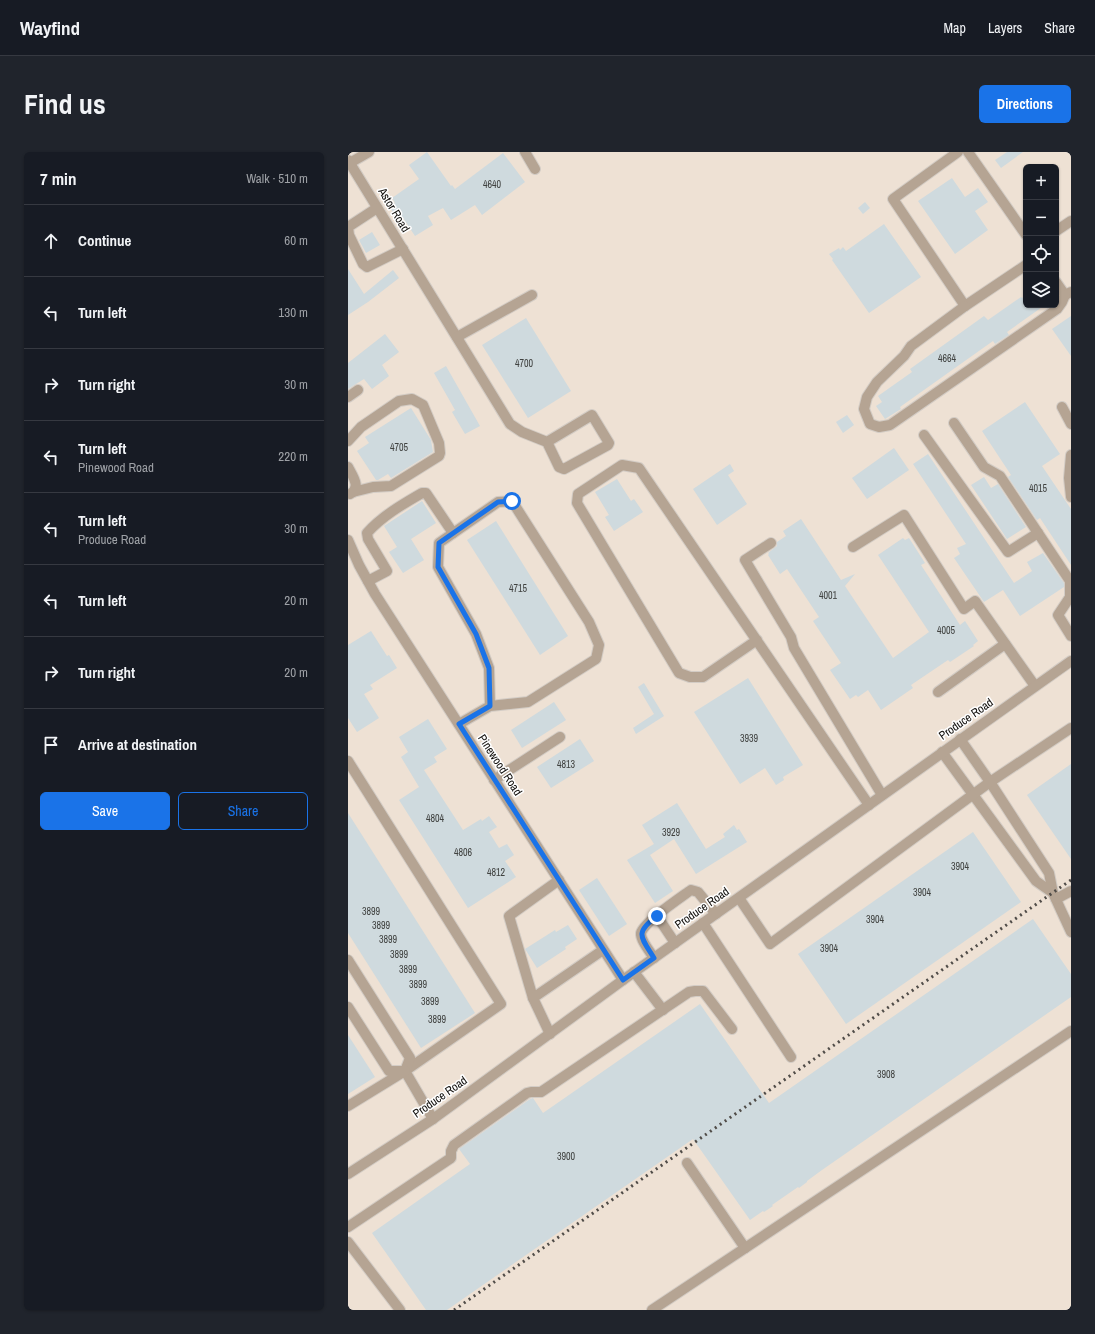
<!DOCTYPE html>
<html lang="en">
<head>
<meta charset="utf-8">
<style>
  body { margin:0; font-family:"Archivo Narrow",sans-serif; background:#20242c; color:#f1f3f6 }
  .controls { position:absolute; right:12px; top:12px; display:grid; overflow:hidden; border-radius:6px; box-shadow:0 1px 3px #0004 }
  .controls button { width:36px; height:36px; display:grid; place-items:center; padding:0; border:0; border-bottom:1px solid #363941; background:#171b24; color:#f1f3f6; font:20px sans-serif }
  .stop { position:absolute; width:12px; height:12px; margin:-9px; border:3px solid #1a73e8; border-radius:50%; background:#fff }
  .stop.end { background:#1a73e8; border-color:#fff; box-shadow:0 1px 4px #0008 }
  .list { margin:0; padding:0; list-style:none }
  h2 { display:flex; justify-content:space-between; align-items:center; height:52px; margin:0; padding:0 16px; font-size:17px }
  h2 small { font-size:13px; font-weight:400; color:#9ea1a6 }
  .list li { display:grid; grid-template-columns:26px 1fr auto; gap:12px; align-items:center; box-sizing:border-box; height:72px; padding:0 16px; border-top:1px solid #363941 }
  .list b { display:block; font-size:15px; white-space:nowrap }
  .list p { margin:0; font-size:13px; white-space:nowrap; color:#9ea1a6 }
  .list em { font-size:13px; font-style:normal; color:#9ea1a6 }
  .actions { display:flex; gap:8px; padding:12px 16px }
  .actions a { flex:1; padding:9px 0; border:1px solid #1a73e8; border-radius:6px; text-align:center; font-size:14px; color:#1a73e8 }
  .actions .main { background:#1a73e8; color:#fff }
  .icon { flex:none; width:22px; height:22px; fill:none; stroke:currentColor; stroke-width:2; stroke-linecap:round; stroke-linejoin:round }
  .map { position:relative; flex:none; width:723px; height:1158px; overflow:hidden; border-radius:6px }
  header { display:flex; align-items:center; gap:24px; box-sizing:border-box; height:56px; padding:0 20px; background:#171b24; border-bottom:1px solid #363941 }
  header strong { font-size:19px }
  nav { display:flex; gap:22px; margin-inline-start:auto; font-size:14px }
  .intro { display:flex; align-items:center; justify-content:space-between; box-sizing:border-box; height:96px; padding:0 24px }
  h1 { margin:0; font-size:28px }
  .button { padding:10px 18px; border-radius:6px; background:#1a73e8; color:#fff; font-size:14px; font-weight:700 }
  main { display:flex; gap:24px; padding:0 24px }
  aside { flex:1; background:#171b24; border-radius:6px; box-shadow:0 1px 3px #0004 }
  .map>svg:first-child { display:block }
</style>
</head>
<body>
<header>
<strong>Wayfind</strong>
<nav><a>Map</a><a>Layers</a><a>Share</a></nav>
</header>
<div class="intro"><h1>Find us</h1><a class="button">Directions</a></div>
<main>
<aside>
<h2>7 min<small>Walk · 510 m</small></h2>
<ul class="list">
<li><svg class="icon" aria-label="ahead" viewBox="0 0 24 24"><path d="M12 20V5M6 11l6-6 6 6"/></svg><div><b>Continue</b></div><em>60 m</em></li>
<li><svg class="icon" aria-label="left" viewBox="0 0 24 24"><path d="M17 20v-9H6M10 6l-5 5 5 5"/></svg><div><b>Turn left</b></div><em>130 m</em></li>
<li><svg class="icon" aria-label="right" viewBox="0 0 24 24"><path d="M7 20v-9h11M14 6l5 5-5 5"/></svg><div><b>Turn right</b></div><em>30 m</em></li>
<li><svg class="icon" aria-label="left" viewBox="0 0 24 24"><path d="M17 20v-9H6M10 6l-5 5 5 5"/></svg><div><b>Turn left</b><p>Pinewood Road</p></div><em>220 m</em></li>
<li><svg class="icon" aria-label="left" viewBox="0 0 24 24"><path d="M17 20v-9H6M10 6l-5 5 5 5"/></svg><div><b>Turn left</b><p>Produce Road</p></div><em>30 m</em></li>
<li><svg class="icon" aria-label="left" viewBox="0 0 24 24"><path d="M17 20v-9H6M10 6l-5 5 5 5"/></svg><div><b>Turn left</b></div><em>20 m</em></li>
<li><svg class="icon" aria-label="right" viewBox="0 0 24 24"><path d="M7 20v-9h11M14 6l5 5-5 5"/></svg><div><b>Turn right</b></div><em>20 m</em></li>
<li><svg class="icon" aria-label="arrive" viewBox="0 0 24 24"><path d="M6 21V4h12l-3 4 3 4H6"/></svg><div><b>Arrive at destination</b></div></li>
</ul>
<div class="actions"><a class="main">Save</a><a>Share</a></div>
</aside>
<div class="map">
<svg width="723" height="1158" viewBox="0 0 723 1158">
  <rect width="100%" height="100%" fill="#f8f0e8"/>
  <!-- built -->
  <path fill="#eee1d4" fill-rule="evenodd" d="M0,0H723V1158H0ZM678,15H708V153H678Z"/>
  <!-- building -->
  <g fill="#cfdade">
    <polygon points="79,0 103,34 104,33 107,37 155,1 177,30 134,63 127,53 103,68 95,56 80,64 85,73 67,84 55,66 51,68 41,55 47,51 44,46 71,27 61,13"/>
    <polygon points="659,0 675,0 653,16 647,8"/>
    <polygon points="604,26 617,45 630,36 640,50 627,59 640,78 607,102 570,49"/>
    <polygon points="517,50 522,56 515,62 510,56"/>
    <polygon points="536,72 573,125 521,161 484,108 485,107 481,102 491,96 492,98 495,95 498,99"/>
    <polygon points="24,80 32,93 18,101 11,88"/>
    <polygon points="0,117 16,142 45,118 51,126 20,150 0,163"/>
    <polygon points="678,143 678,153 697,153 659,180 661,183 647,192 645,189 552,255 553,257 537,267 528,254 534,250 530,244 564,220 562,217 636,164 640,168 673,145 674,146"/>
    <polygon points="723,164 723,204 704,177"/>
    <polygon points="178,166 223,239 180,266 134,193"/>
    <polygon points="37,182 51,200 34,213 41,224 24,237 16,227 0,237 0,211"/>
    <polygon points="98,214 132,274 117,282 104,260 107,258 86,221"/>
    <polygon points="677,250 712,302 694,314 723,357 723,413 692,366 689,368 660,325 663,323 634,279"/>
    <polygon points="63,256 83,288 85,300 43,326 40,322 30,328 28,328 9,299 21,291 17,285"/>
    <polygon points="499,263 506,273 495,281 488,270"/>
    <polygon points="546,296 561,318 519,347 504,326"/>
    <polygon points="580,302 666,431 684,419 679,410 695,401 716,431 716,435 672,464 655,438 636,450 606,406 612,402 609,396 618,392 565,312"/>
    <polygon points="382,312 386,319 380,323 399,352 369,373 345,337"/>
    <polygon points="636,325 643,336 650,332 678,375 659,387 623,333"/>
    <polygon points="269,327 283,349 286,347 295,360 266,379 257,365 261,363 247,340"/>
    <polygon points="74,349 88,371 63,387 76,408 55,421 41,400 49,395 36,374"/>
    <polygon points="453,367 493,428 507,422 497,434 545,506 581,480 530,403 555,386 557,388 561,386 577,411 573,413 612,473 617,469 630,489 625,493 626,494 602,510 600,508 563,533 565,536 533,558 520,538 510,545 508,543 502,547 482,518 493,511 465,469 471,465 439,417 432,422 420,403 421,402 420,401 429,394 429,390 438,384 435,379"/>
    <polygon points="148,369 220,484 192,503 119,388"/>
    <polygon points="23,479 39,504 41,503 49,516 22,533 25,537 16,542 31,566 9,580 0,566 0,493"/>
    <polygon points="400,526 455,613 435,625 436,628 428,633 417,616 392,632 346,560"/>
    <polygon points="296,531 316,564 288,582 285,576 306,562 290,535"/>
    <polygon points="206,550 218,568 174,596 163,578"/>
    <polygon points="80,567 99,597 86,605 89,610 76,618 115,678 133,667 134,669 141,664 149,675 141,680 151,696 159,692 166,703 157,709 168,725 120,756 51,648 71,635 53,605 60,600 51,585"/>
    <polygon points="232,587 246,609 203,636 189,615"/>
    <polygon points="723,612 723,707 679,643"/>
    <polygon points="329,651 358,697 377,685 375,682 386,673 389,678 391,677 399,690 348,722 326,687 302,703 325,739 307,751 279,708 306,692 294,673"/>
    <polygon points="0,661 127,861 73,896 0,781"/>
    <polygon points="625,680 673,750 498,872 450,802"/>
    <polygon points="249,726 279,772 261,784 231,738"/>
    <polygon points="685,767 723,822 723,845 474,1018 459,1029 459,1030 451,1036 450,1035 424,1053 425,1054 416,1060 415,1059 402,1068 345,987 99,1158 78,1158 24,1081 122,1012 111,997 182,947 185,946 195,961 352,852 421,951"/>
    <polygon points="220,773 229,787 217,795 218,797 189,816 177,797 207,778 208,780"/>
    <polygon points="0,883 27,925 0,942"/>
  </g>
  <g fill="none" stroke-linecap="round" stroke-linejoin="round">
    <defs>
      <g id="minor">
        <polyline points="177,0 187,17"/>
        <polyline points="610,0 545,47 617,154 678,113"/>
        <polyline points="620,0 678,83"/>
        <polyline points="0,8 162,272 174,280 199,290 244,263 261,291 260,293 216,317 211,315 199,290"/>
        <polyline points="0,12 21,0"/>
        <polyline points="29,56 0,75 1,83 15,112 19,115 55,97"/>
        <polyline points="708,79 723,69"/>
        <polyline points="708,130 717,143 723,140"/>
        <polyline points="617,154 563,194 556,204 529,230 519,245 516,257 522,272 531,275 542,273 709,157 714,150 717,143"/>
        <polyline points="109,185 184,143"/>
        <polyline points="0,245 10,238"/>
        <polyline points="714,255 723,272"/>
        <polyline points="606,271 636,315 652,324 722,429 722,445 710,463 723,484"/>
        <polyline points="576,283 660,400 690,381"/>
        <polyline points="0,289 13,275 51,249 64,247 75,253 91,291 92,301 91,304 43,334 25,335 5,340"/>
        <polyline points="723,303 721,326 723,345"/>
        <path d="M0,315C4,323 14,336 2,342"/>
        <polyline points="0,388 11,413 27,442 275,828"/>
        <polyline points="423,391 397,408 443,485 446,496 534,643"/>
        <polyline points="505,395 556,363 616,457 627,449 687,534"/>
        <path d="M20,429L39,419L20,387L19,381C34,364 55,352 74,341H78L105,381"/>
        <polyline points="409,488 355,525 342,525 331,521 229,351 230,342 274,313 291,316 521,653"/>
        <polyline points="590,540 657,492"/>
        <polyline points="111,572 142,554 180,550 248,507 251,493 241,470 164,349 150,350 91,391 90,415 128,482 141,516 142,554"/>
        <polyline points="612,587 642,630 701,721 705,741 723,780"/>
        <polyline points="594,600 688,729 705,741"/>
        <polyline points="0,609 153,852 57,919 85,967"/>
        <polyline points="146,628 212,585"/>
        <polyline points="391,746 422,792 642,630 723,576"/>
        <polyline points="708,747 723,739"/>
        <polyline points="309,764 327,791"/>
        <polyline points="355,771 443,905"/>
        <path d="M306,806C303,801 292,788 293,781C296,770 332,746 343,738L350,740L368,762"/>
        <polyline points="0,808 62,906 57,919 0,954"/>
        <polyline points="286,820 315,858"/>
        <polyline points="185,846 161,764 211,728"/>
        <polyline points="0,855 41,919 57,919"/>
        <polyline points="202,882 185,846 255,798"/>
        <polyline points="339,1011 397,1096"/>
        <polyline points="0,1022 85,967 275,828 723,509"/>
        <polyline points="0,1075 103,1006 103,999 106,993 179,941 183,940 193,940 341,840 347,839 355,839 384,877"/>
        <polyline points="0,1090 52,1158"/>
        <polyline points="304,1158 723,879"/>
      </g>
    </defs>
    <!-- minor casing -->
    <use href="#minor" stroke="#d3ccc5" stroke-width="12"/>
    <!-- minor -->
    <use href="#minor" stroke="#b5a493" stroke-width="10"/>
    <!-- rail -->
    <polyline stroke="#504c48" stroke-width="3" stroke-dasharray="2 4" stroke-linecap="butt" points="106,1158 723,728"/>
  </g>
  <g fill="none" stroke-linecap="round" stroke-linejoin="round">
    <!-- route -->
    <path stroke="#1a73e8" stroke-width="5" d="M164,349L150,350L91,391L90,415L128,482L141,516L142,554L111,572L275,828L306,806C293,785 286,781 309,764"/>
  </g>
  <g text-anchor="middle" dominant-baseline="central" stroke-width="3" stroke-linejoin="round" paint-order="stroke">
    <!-- number labels -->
    <g font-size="10" fill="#404240">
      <text x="144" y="32">4640</text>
      <text x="599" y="206">4664</text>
      <text x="176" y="211">4700</text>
      <text x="51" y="295">4705</text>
      <text x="690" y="336">4015</text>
      <text x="170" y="436">4715</text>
      <text x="480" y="443">4001</text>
      <text x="598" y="478">4005</text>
      <text x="401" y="586">3939</text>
      <text x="218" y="612">4813</text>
      <text x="87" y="666">4804</text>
      <text x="323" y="680">3929</text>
      <text x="115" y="700">4806</text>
      <text x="612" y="714">3904</text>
      <text x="148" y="720">4812</text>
      <text x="574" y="740">3904</text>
      <text x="23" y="759">3899</text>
      <text x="527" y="767">3904</text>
      <text x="33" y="773">3899</text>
      <text x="40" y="787">3899</text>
      <text x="481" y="796">3904</text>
      <text x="51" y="802">3899</text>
      <text x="60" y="817">3899</text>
      <text x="70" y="832">3899</text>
      <text x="82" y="849">3899</text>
      <text x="89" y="867">3899</text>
      <text x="538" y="922">3908</text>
      <text x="218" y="1004">3900</text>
    </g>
    <!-- street labels -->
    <g font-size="12" fill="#110f0c" stroke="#fff">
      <text transform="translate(46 58) rotate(59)">Astor Road</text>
      <text transform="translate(618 567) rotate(-35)">Produce Road</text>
      <text transform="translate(152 613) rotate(57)">Pinewood Road</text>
      <text transform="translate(354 756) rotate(-35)">Produce Road</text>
      <text transform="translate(92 945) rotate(-35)">Produce Road</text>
    </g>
  </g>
</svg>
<div class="controls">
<button>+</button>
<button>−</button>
<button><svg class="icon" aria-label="locate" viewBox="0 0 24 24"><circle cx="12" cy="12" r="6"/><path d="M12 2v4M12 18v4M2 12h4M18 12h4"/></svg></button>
<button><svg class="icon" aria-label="layers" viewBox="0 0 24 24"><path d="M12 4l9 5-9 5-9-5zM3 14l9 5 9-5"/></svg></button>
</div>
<div class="stop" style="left:164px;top:349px"></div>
<div class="stop end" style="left:309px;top:764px"></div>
</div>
</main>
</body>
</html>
